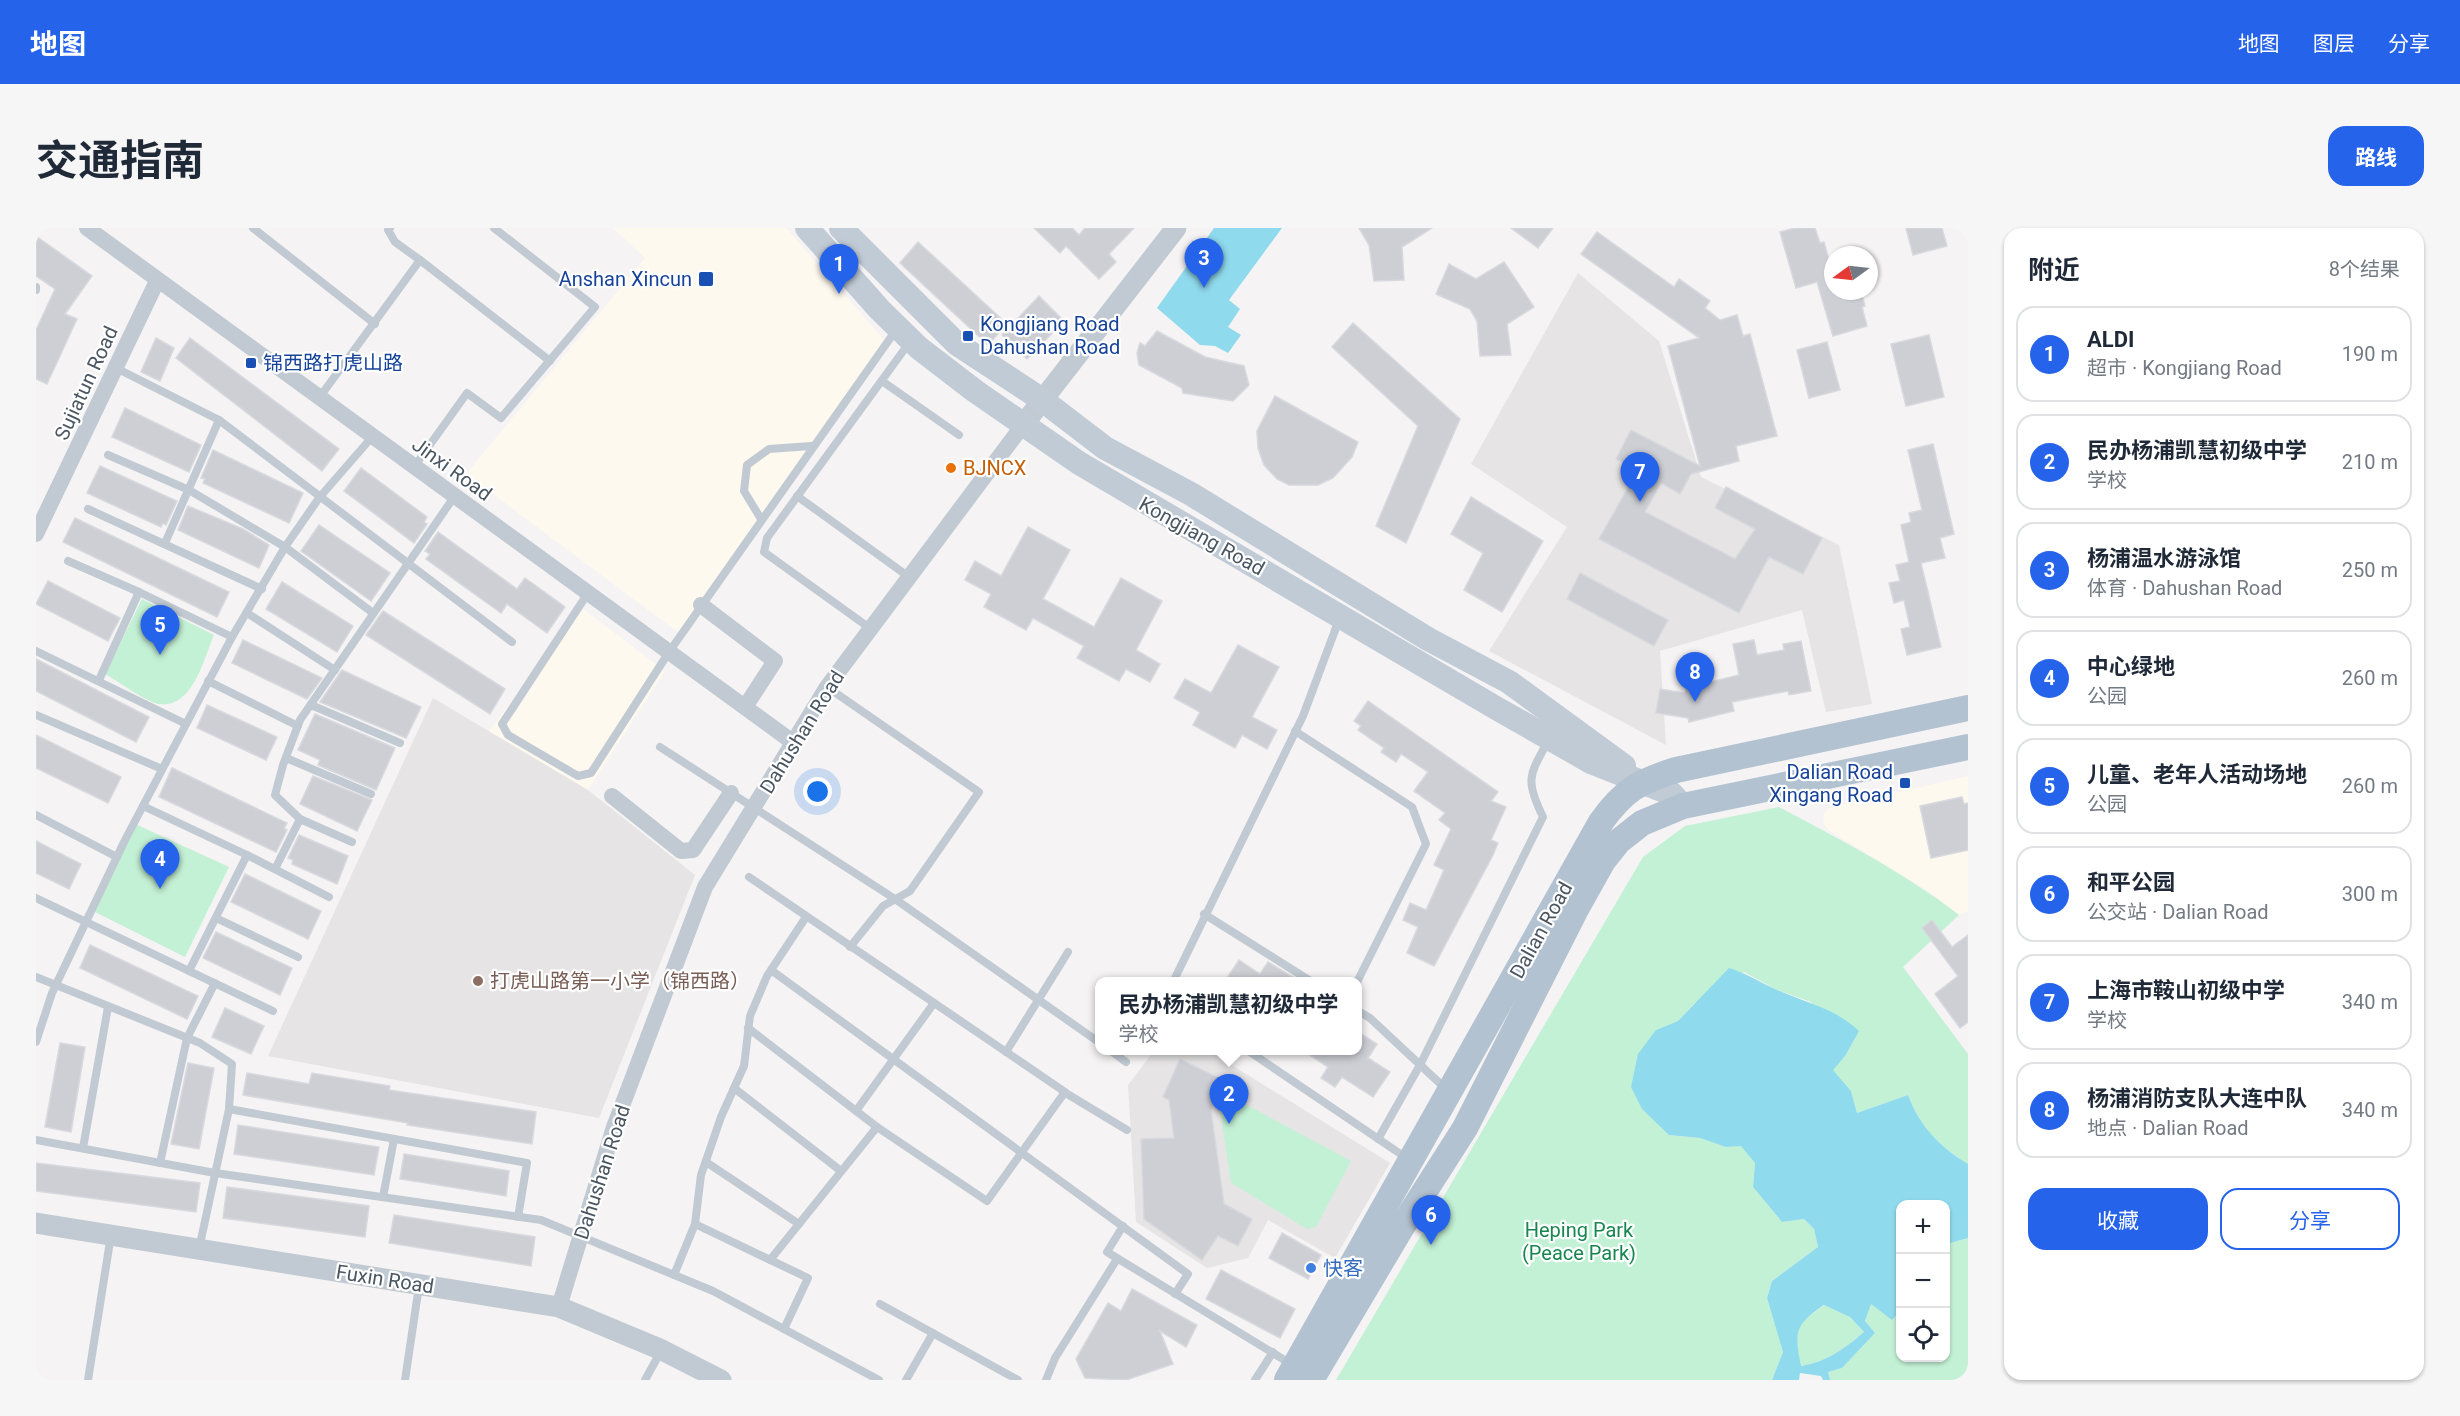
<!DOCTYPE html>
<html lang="zh">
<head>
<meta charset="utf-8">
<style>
  body { margin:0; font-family:Roboto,"Noto Sans SC",sans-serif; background:#f6f6f7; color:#1f2937 }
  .controls { position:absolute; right:18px; bottom:18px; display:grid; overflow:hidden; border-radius:12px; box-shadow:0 2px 4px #0004 }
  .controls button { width:54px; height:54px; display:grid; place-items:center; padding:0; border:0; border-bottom:2px solid #e0e1e3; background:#fff; color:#1f2937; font:30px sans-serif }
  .compass { position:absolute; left:1788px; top:18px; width:54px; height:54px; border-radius:50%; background:#fff; box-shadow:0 2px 4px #0004; rotate:255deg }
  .you { position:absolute; left:782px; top:564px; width:21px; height:21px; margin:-15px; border:4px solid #fff; border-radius:50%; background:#1a73e8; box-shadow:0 0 0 9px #1a73e833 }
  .badge { display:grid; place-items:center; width:39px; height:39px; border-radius:50%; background:#2563eb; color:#fff; font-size:20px; font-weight:700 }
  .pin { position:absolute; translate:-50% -50px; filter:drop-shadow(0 2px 3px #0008) }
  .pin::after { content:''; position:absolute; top:32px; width:21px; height:18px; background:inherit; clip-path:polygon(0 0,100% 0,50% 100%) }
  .popup { position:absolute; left:1059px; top:749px; width:267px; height:78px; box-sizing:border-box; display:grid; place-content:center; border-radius:12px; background:#fff; filter:drop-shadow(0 2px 4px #0005); font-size:20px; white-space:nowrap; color:#747a83 }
  .popup b { font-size:22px; color:#1f2937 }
  .popup::after { content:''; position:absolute; left:50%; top:100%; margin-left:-12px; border:12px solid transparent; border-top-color:#fff }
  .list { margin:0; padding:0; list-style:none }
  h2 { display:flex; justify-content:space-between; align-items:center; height:78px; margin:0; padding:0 24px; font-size:26px }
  h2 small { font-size:20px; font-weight:400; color:#747a83 }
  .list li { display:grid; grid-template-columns:39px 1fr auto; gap:18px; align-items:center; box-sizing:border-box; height:96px; margin:0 12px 12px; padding:0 12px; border:2px solid #e0e1e3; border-radius:18px }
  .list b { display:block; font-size:22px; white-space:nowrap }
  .list p { margin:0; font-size:20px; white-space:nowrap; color:#747a83 }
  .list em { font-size:20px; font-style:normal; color:#747a83 }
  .actions { display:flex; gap:12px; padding:18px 24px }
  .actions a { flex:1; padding:14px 0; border:2px solid #2563eb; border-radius:18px; text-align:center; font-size:21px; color:#2563eb }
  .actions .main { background:#2563eb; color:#fff }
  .icon { flex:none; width:33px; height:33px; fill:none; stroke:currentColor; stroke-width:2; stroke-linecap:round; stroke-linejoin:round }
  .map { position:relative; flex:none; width:1932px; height:1152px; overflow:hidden; border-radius:18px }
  header { display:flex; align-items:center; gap:36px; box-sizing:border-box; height:84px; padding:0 30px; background:#2563eb; color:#fff }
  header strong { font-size:28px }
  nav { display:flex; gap:33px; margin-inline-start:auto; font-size:21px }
  .intro { display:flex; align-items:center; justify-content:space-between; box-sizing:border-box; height:144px; padding:0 36px }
  h1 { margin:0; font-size:42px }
  .button { padding:15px 27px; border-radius:18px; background:#2563eb; color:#fff; font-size:21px; font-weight:700 }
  main { display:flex; gap:36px; padding:0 36px }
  aside { flex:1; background:#fff; border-radius:18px; box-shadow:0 2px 4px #0004 }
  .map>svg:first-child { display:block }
</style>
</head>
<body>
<header>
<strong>地图</strong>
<nav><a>地图</a><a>图层</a><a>分享</a></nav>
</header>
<div class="intro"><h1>交通指南</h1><a class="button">路线</a></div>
<main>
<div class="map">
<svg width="1932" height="1152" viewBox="0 0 1932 1152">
  <rect width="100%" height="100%" fill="#f5f3f3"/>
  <!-- commercial -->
  <g fill="#fdf9ef">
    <polygon points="577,0 750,0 849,113 643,405 430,246 609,30"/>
    <polygon points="547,381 629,443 552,562 452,504"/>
    <polygon points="1932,548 1932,683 1923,687 1891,662 1792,602 1788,597 1787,587 1793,580"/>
  </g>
  <!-- education -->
  <g fill="#e6e4e5">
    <polygon points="1542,45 1623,113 1665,249 1803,317 1836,476 1790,484 1766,382 1624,423 1630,517 1453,423 1531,299 1435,236"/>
    <polygon points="397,470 552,562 659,647 563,890 232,828"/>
    <polygon points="1118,823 1173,823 1354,935 1299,1030 1232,992 1212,1030 1171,1040 1100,994 1092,857"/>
  </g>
  <!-- green -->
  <g fill="#c3f1d5">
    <path d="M106,371L178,407C168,430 157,481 123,476C110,474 82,453 69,446Z"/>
    <path d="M1743,579C1805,612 1867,644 1923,687L1867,739L1932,826V936C1902,916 1885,902 1872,867L1821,885L1815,863L1796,842L1809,828L1775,774L1741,762L1708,744L1658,776L1642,793L1620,802L1633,907L1664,910L1690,919L1705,917L1719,935L1717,959L1746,994L1768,991L1778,1001L1782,1019L1736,1053L1731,1070L1747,1124L1736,1152H1300L1607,629L1649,598Z"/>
    <polygon points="97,595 193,639 149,729 57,683"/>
    <polygon points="1192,867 1315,933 1280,999 1271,1001 1195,955 1184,882"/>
    <polygon points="1932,1010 1932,1152 1794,1152 1792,1144 1806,1140 1838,1106 1829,1093 1835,1075 1856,1091 1864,1083 1864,1130 1910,1130 1910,1020 1914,1015"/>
    <path d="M1789,1077L1814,1089L1828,1104C1808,1121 1791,1134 1764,1138C1759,1100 1756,1099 1789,1077Z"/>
  </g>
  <!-- water -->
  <g fill="#90daee" fill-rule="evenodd">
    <polygon points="1178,0 1246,0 1193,72 1204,81 1192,99 1205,107 1192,125 1179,118 1164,117 1121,80"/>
    <path d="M1693,740C1710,745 1723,754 1739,761C1769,775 1799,780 1823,803L1809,828L1797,842L1815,863L1821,885L1872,867C1884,899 1903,918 1932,936V1010L1914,1015L1910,1020V976H1864V1083L1856,1092L1835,1076L1829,1093L1839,1105L1806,1140L1792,1144L1794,1152H1787L1785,1148L1764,1145L1763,1152H1736L1747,1124L1731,1070L1736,1053L1782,1019L1778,1001L1768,991L1746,994L1717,959L1719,935L1705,918L1690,919L1664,910L1633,907L1606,881L1595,859L1602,826L1620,802L1642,793ZM1788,1077L1814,1089L1828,1104C1808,1121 1790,1134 1765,1138C1758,1103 1759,1097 1788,1077Z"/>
  </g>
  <!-- building -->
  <g fill="#cdcfd5" stroke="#d7d9de" stroke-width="1.5">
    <polygon points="998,0 1036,0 1043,7 1049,0 1098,0 1073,26 1080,34 1063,51 1030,18 1024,25"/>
    <polygon points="1323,0 1396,0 1366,19 1368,52 1338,53 1333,17"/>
    <polygon points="1475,0 1517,0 1502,20"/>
    <polygon points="1759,0 1779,0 1784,15 1788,14 1797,46 1797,63 1825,63 1829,78 1826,79 1831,98 1797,108 1781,54 1760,60 1744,4"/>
    <polygon points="1870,0 1906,0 1911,18 1877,27"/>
    <polygon points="1561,4 1638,59 1643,51 1674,73 1669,80 1684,92 1701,87 1707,108 1714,106 1741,208 1700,218 1703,233 1655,246 1644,266 1625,255 1609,284 1699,331 1719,301 1679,280 1690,259 1786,310 1767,346 1733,329 1703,385 1563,311 1602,242 1580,231 1595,202 1664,238 1632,118 1663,110 1545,26"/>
    <polygon points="0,8 56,48 29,86 41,91 11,156 0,151 0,102 19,61 0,48"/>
    <polygon points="882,14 971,96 952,117 864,35"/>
    <polygon points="1468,34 1498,79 1471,96 1475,127 1444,128 1441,93 1434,81 1400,66 1413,36 1440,51"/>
    <polygon points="1003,68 1028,93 991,131 966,107"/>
    <polygon points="1317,95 1424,191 1370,315 1340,298 1382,198 1296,119"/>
    <polygon points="1121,103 1169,129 1208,138 1213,157 1197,173 1147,165 1146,160 1103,137 1101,125 1104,115 1109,118"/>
    <polygon points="1893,107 1908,169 1870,178 1855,116"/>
    <polygon points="120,110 138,120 124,153 105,144"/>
    <polygon points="154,110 303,221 286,243 140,130"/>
    <polygon points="1791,114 1804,162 1773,170 1761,122"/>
    <polygon points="1239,168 1322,214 1316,229 1297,250 1282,257 1253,257 1241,251 1228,237 1222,220 1221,203"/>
    <polygon points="89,180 165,217 153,244 76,209"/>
    <polygon points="1897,216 1918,306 1904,310 1909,330 1885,335 1905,419 1871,427 1865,401 1874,399 1868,372 1858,375 1853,355 1864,353 1860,337 1873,334 1865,297 1875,294 1873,285 1886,282 1872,222"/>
    <polygon points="177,222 267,265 253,295 167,255 169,251 165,250"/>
    <polygon points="64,238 141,273 130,297 127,295 125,299 51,265"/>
    <polygon points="325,240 391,289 388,294 391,296 378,315 308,263"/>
    <polygon points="1435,269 1507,313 1466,384 1428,362 1447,325 1415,306"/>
    <polygon points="152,278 207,301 233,317 223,340 142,302"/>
    <polygon points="39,290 193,364 181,389 27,314"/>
    <polygon points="283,297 354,345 335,373 265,323"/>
    <polygon points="992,299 1034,322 1007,371 1022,379 1058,399 1085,350 1126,373 1100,422 1124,436 1114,454 1090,441 1083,453 1041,430 1048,418 997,390 990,402 948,379 955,366 929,352 939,333 965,348"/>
    <polygon points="402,304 481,361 489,350 529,379 511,405 471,376 465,385 390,331 394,326 389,323"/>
    <polygon points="1544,345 1632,392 1618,418 1531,371"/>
    <polygon points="12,353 84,390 72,413 0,376"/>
    <polygon points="246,354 317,398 301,424 230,381"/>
    <polygon points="347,383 469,461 454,486 330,407"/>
    <polygon points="207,412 286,450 271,471 196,435"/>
    <polygon points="1718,412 1721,427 1748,422 1747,416 1765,413 1775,463 1753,467 1752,463 1696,474 1698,483 1653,494 1652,490 1620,485 1624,461 1649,465 1650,460 1703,447 1697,416"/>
    <polygon points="1202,417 1243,439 1216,489 1241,502 1231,521 1206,507 1199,520 1157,497 1164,484 1138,470 1149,451 1175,465"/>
    <polygon points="0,431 113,489 100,514 0,463"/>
    <polygon points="306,442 385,479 370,510 284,474"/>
    <polygon points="1332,473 1462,564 1455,573 1470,579 1455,612 1462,615 1457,627 1398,738 1371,725 1382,699 1367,692 1374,675 1390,682 1408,642 1398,637 1415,601 1403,592 1409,585 1378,563 1392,544 1365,526 1360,534 1345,524 1348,520 1322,502 1325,498 1318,493"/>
    <polygon points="171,477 241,509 230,532 161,500"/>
    <polygon points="279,486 359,520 340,562 282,537 284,532 262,522"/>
    <polygon points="0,507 85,549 72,575 0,540"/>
    <polygon points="136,540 251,595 248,600 251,602 240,624 123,569"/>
    <polygon points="277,548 336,572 321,603 264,576"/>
    <polygon points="1926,569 1928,576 1932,575 1932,622 1895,630 1884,578"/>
    <polygon points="263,607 312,628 301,656 256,636 257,632 252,630"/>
    <polygon points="0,613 45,636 33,661 0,645"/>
    <polygon points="209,646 285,683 272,711 195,674"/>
    <polygon points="1896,692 1916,719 1932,707 1932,794 1924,800 1899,766 1922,748 1886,700"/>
    <polygon points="180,704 256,740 244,767 167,730"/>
    <polygon points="54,717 162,768 151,791 44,740"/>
    <polygon points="1203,732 1224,746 1232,734 1263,753 1189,753"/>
    <polygon points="189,780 228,798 215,826 176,809"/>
    <polygon points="1322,804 1341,816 1332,830 1354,844 1337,869 1306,849 1299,859 1285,850 1292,839 1266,822 1322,822"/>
    <polygon points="24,815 49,819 35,904 9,899"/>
    <polygon points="1144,831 1189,853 1175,882 1188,976 1216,991 1202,1018 1182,1008 1166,1032 1108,991 1105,911 1138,910 1133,872 1127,869"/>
    <polygon points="152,835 178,840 163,921 135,916"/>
    <polygon points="211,845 273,856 276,845 354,858 353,862 500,884 496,916 371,897 372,895 207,867"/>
    <polygon points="202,897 343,919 338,947 198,926"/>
    <polygon points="368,926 473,943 470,968 364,951"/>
    <polygon points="0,935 164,955 160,984 0,963"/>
    <polygon points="191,959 333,978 329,1009 187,990"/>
    <polygon points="358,987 499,1009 495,1038 353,1015"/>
    <polygon points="1246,1005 1285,1027 1272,1051 1233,1030"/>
    <polygon points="1185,1042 1259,1081 1244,1110 1170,1071"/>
    <polygon points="1096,1061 1161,1097 1150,1119 1124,1103 1137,1136 1090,1152 1049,1150 1040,1131 1072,1075 1085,1083"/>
  </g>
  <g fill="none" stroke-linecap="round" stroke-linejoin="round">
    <!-- service -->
    <g stroke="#c1cad2" stroke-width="8">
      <polyline points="217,0 339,96"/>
      <polyline points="384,32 514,133"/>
      <polyline points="0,59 0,62"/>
      <polyline points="80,140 183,192 476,414"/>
      <polyline points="846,153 923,207"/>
      <polyline points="283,170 384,32 359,14 352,2 354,0"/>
      <polyline points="72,227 153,262 249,319 337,385"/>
      <polyline points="378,239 431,165 465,190 559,79 458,0"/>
      <polyline points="761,268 873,349"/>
      <polyline points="52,281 226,361"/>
      <polyline points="725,291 708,263 711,237 733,221 775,218"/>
      <polyline points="129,315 183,192"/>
      <polyline points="32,333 103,364 196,409"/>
      <polyline points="552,365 466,496 472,507 542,548 555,545 633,424 860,102"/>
      <polyline points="211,385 299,442"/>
      <polyline points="835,401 728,324 731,310 873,115"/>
      <polyline points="0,423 150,496"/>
      <polyline points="63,452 103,364"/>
      <polyline points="172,453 262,498"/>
      <polyline points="791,459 943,564 874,663 847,678 814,719"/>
      <polyline points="275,477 364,515"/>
      <polyline points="0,487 126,541"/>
      <polyline points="1259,503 1376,579 1390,616 1321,754"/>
      <polyline points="624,519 859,671 1064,815"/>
      <polyline points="250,530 335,566"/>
      <polyline points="107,578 211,627 293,669"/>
      <polyline points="0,587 81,629"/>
      <polyline points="264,591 316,614"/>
      <polyline points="239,641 264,591 239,567 247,537 264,492 418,269"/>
      <polyline points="713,649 1029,864 951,973 841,899"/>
      <polyline points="0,670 237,783"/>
      <polyline points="1168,686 1276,754"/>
      <polyline points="180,690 262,729"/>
      <polyline points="735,742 1152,1046 1139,1066"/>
      <polyline points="153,743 211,627"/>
      <polyline points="0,749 164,815 196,836 193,881 163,1021"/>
      <polyline points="1137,754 1267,488 1304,389"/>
      <polyline points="1322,783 1334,790 1411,862"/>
      <polyline points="712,800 841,899 734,1032"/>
      <polyline points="0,814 16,765 89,612 196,409 249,319 283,270 336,209"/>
      <polyline points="1074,822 1090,834"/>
      <polyline points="1211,822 1372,931"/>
      <polyline points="970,824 1032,724"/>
      <polyline points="698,860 805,943"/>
      <polyline points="1028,864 1091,902"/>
      <polyline points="193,881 491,935 482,989"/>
      <polyline points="820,883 898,775"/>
      <path d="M1342,911L1384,837L1507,589C1488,550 1494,547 1513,511"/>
      <polyline points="0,912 179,945 505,992 677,1063 843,1152"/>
      <polyline points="47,920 72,779"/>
      <polyline points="670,934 763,996"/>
      <polyline points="124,935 151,810 179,755"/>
      <polyline points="347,969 358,911"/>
      <polyline points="659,996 772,1050 748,1101"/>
      <polyline points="1087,998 1071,1024 1255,1136"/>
      <polyline points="638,1047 659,996 665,947 685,889 708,838 714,788 731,748 770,689"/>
      <polyline points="844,1076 982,1152"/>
      <polyline points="52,1152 75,1007"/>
      <polyline points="369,1152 383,1058"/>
      <polyline points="609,1152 625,1123"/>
      <polyline points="870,1152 897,1105"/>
      <polyline points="1010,1152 1019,1130 1081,1031"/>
      <polyline points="1219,1152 1237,1124"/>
    </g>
    <!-- minor -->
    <g stroke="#c1cad2" stroke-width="16">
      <polyline points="51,0 758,515"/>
      <polyline points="0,306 121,53"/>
      <polyline points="665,377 739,433 709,479"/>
      <polyline points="576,568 645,623 657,622 695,565"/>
      <polyline points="523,1079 578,899 669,659 791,459 987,197"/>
    </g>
    <!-- tertiary -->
    <g stroke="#c1cad2" stroke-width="21">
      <polyline points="987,197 1140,0"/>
      <polyline points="0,995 523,1079 626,1122 685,1152"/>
    </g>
    <!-- secondary -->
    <g stroke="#c1cbd6" stroke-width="24">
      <polyline points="771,0 844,82 883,120 939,163 1043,235 1460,480 1555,534 1636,566 1647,578"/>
      <polyline points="805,0 921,116 1005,171 1069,220 1155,266 1392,411 1473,454 1588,538"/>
    </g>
    <!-- primary -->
    <g stroke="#b3c2d1" stroke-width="26">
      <path d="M1251,1152L1565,594C1588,562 1602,554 1640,542L1932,480"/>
      <polyline points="1275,1152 1364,1002 1429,900 1539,683 1567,633 1583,613 1606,595 1647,578 1932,519"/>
    </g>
  </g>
  <!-- markers -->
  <g fill="#1a4fb4" stroke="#fff" stroke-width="2">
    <rect x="662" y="43" width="16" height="16" rx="3"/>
    <rect x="926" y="102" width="12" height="12" rx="3"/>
    <rect x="209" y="129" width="12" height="12" rx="3"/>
    <rect x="1863" y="549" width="12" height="12" rx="3"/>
  </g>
  <circle fill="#e8710a" stroke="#fff" stroke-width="2" cx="915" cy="240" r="6"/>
  <circle fill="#8d6e63" stroke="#fff" stroke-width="2" cx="442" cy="753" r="6"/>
  <circle fill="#3f7fe0" stroke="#fff" stroke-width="2" cx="1275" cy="1040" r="6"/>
  <g text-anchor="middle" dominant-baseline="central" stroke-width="4.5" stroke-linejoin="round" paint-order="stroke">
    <!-- transit labels -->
    <g font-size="20" fill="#164399" stroke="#fff" text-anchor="end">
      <text x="656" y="51">Anshan Xincun</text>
      <text x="944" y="96" text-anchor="start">Kongjiang Road<tspan x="944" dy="23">Dahushan Road</tspan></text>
      <text x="227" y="135" text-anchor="start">锦西路打虎山路</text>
      <text x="1857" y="544">Dalian Road<tspan x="1857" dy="23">Xingang Road</tspan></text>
    </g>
    <!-- street labels -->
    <g font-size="20" fill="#4a5661" stroke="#fff">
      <text transform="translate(50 155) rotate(-65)">Sujiatun Road</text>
      <text transform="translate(416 241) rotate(36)">Jinxi Road</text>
      <text transform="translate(1166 308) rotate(29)">Kongjiang Road</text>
      <text transform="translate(766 504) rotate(-58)">Dahushan Road</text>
      <text transform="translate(1505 702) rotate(-61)">Dalian Road</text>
      <text transform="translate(566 944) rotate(-72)">Dahushan Road</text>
      <text transform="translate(349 1051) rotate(9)">Fuxin Road</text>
    </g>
    <!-- food labels -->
    <g font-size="20" fill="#c56008" stroke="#fff" text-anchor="start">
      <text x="927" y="240">BJNCX</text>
    </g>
    <!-- education labels -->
    <g font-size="20" fill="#785e54" stroke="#fff" text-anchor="start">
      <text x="454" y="753">打虎山路第一小学（锦西路）</text>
    </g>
    <!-- park labels -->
    <g font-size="20" fill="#17864f" stroke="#fff">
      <text x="1543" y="1002">Heping Park<tspan x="1543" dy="23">(Peace Park)</tspan></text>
    </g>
    <!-- shop labels -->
    <g font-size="20" fill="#366cbe" stroke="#fff" text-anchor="start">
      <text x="1287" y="1040">快客</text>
    </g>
  </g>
</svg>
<div class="controls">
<button>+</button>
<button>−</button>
<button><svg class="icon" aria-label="locate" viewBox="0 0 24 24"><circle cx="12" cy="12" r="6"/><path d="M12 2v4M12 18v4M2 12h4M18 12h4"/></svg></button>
</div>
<svg class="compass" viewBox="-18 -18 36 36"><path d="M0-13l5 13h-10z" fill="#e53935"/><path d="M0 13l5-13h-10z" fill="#747a83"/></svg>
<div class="you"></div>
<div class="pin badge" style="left:803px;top:66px">1</div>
<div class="pin badge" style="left:1193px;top:896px">2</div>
<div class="popup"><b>民办杨浦凯慧初级中学</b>学校</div>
<div class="pin badge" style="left:1168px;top:60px">3</div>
<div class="pin badge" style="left:124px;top:661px">4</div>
<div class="pin badge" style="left:124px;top:427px">5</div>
<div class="pin badge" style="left:1395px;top:1017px">6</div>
<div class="pin badge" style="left:1604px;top:274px">7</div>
<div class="pin badge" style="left:1659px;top:474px">8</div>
</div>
<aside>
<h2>附近<small>8个结果</small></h2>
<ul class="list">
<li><span class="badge">1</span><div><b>ALDI</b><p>超市 · Kongjiang Road</p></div><em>190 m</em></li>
<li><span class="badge">2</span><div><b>民办杨浦凯慧初级中学</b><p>学校</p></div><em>210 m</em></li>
<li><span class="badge">3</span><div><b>杨浦温水游泳馆</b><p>体育 · Dahushan Road</p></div><em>250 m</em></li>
<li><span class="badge">4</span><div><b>中心绿地</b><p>公园</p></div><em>260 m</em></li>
<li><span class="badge">5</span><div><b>儿童、老年人活动场地</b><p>公园</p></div><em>260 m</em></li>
<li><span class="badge">6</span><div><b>和平公园</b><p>公交站 · Dalian Road</p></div><em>300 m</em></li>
<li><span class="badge">7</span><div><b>上海市鞍山初级中学</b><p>学校</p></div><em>340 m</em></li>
<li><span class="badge">8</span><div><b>杨浦消防支队大连中队</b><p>地点 · Dalian Road</p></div><em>340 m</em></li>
</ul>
<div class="actions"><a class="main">收藏</a><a>分享</a></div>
</aside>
</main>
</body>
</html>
